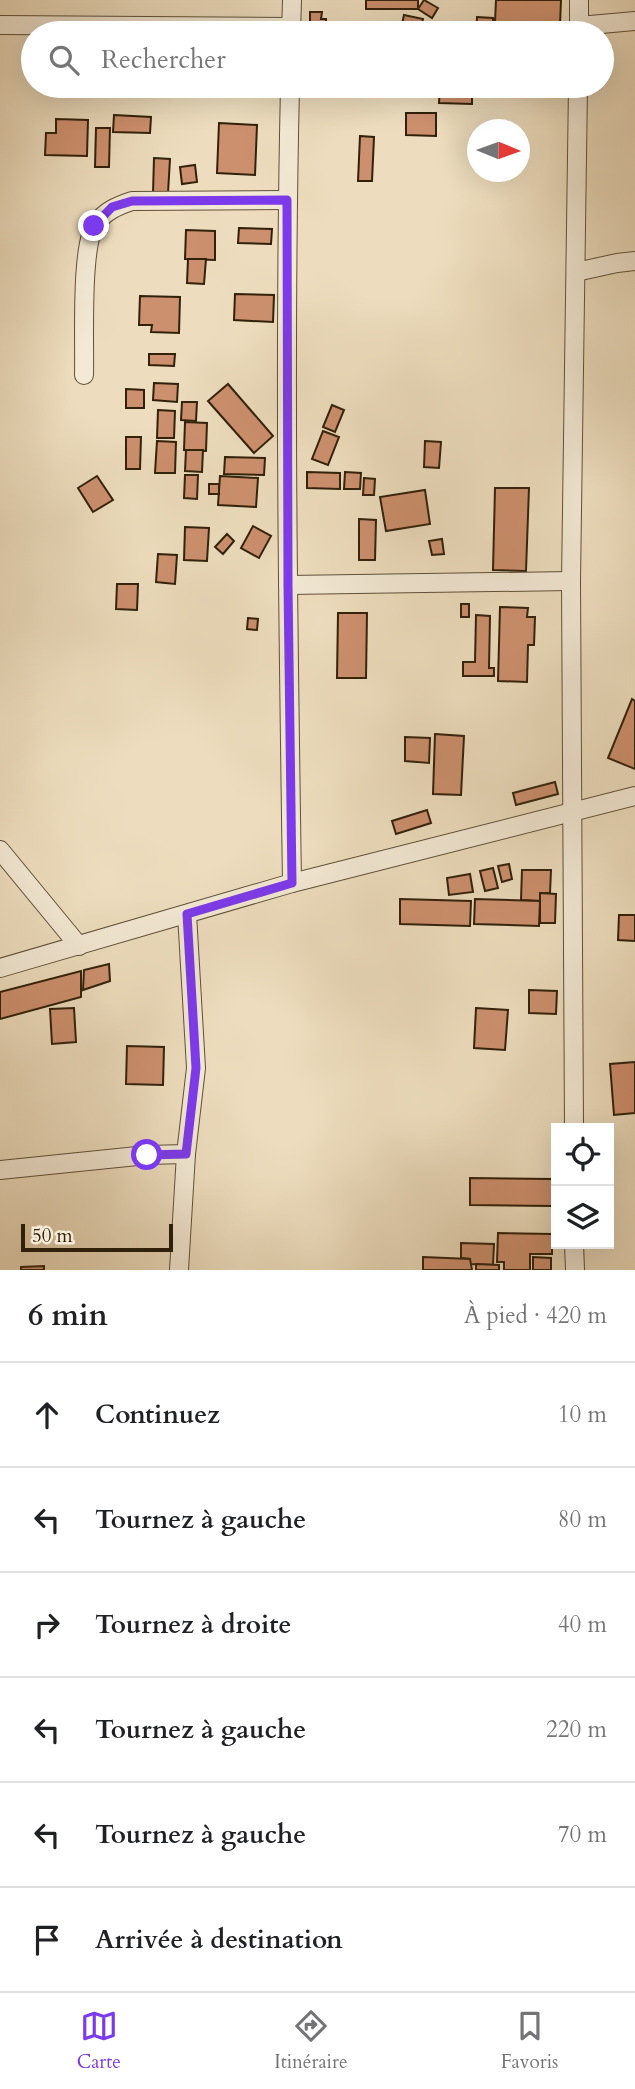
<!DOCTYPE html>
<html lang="fr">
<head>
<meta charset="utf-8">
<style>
  body { margin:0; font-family:Cardo,serif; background:#f2f2f2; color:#202124 }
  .controls { position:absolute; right:21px; bottom:21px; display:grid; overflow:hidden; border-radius:0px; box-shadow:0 7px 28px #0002 }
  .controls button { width:63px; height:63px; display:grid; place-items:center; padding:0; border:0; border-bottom:2px solid #e0e0e0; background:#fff; color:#202124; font:35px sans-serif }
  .compass { position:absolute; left:467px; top:119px; width:63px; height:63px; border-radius:50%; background:#fff; box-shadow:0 7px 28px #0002; rotate:91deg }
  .scale { position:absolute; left:21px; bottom:18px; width:152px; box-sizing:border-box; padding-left:7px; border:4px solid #31210b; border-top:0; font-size:19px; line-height:24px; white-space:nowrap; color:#31210b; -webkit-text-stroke:5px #f3e9d5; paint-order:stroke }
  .stop { position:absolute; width:21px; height:21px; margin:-16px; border:5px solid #7c3aed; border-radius:50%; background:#fff }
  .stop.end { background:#7c3aed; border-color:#fff; box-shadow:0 2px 7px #0008 }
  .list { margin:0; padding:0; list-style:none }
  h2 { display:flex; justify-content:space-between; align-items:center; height:91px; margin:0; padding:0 28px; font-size:30px }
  h2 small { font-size:23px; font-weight:400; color:#757577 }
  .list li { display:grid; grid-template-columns:46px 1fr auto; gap:21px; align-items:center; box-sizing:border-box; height:105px; padding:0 28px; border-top:2px solid #e0e0e0 }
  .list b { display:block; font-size:26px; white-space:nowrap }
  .list em { font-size:23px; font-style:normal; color:#757577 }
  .icon { flex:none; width:38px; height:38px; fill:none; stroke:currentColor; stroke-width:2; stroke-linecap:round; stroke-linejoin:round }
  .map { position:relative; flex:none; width:635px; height:1270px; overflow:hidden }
  .search { position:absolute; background:#fff; box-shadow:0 7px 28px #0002; left:21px; right:21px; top:21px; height:77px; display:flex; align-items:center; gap:18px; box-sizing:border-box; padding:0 24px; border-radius:38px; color:#757577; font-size:26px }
  .sheet { height:721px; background:#fff }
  nav { display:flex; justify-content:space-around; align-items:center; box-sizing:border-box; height:98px; border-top:2px solid #e0e0e0; background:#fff; font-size:19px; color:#757577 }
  nav a { display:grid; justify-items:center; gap:4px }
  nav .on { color:#7c3aed }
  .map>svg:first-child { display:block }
</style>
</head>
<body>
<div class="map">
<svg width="635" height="1270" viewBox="0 0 635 1270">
  <rect width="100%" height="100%" fill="#edddbe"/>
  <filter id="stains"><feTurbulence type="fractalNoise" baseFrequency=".00286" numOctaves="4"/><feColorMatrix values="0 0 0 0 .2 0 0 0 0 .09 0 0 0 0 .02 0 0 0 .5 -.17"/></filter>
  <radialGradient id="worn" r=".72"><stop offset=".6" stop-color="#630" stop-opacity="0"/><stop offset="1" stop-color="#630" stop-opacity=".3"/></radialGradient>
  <!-- building -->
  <g fill="#cd906e" stroke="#31210b" stroke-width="2">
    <rect x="366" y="0" width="52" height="9"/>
    <polygon points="424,0 438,8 432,18 418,9"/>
    <polygon points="496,0 561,0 560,25 495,22"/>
    <polygon points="310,12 322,12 321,19 326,19 326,33 310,33"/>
    <polygon points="404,15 423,19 420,33 400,33"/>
    <polygon points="477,17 493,18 493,33 476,33"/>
    <polygon points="524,27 559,29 559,33 524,33"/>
    <polygon points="440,86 472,86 472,104 439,103"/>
    <polygon points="406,113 436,113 436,136 406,135"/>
    <polygon points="114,115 151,117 150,133 113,132"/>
    <polygon points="56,119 88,120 87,156 45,155 46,133 56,133"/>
    <polygon points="219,123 257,125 255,175 217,173"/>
    <polygon points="96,128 110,128 109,167 95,167"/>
    <polygon points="360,136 374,137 372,181 358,181"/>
    <polygon points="154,158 170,159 168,193 153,193"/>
    <polygon points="195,165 197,182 182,184 180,167"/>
    <polygon points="239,228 272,229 271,244 238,243"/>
    <polygon points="186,230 215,231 215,260 185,259"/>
    <polygon points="188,259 206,259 204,284 187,283"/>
    <polygon points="235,294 274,295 273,322 234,320"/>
    <polygon points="140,296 180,297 179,333 151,332 152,325 139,325"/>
    <polygon points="149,354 175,354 174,366 149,365"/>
    <polygon points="154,383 178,384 177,402 153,400"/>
    <polygon points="228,384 273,436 254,453 208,401"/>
    <polygon points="126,389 144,390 144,408 126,408"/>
    <polygon points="182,402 197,402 196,421 181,420"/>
    <polygon points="332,405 344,410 335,432 323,427"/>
    <polygon points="158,410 175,411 174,438 157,438"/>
    <polygon points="185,422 207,423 206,451 184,450"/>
    <polygon points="323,431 339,437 328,465 312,459"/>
    <polygon points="126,437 141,437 140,469 126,469"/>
    <polygon points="157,441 176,442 175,473 155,473"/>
    <polygon points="425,441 441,442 439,468 424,467"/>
    <polygon points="186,450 203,450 202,472 185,471"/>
    <polygon points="225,457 265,458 264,475 224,474"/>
    <polygon points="307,472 340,473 340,489 307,488"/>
    <polygon points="345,472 361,473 360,489 344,489"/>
    <polygon points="185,475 198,475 197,499 184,498"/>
    <polygon points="97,476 113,500 93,512 78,488"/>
    <polygon points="220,476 258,478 256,507 218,505"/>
    <polygon points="364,478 375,479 374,495 363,495"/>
    <rect x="209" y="484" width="10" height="10"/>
    <polygon points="495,488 529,488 526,571 493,570"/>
    <polygon points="425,490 430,524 386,531 380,497"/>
    <polygon points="359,519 376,520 375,560 359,560"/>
    <polygon points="253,526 271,536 259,558 241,548"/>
    <polygon points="185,527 209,528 207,561 184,560"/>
    <polygon points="227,534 234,541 223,554 215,547"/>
    <polygon points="442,539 444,554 432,555 429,541"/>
    <polygon points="158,554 177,555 175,584 156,582"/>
    <polygon points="117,584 138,584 137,610 116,609"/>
    <rect x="461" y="604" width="8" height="13"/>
    <polygon points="500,607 528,608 527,617 535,617 534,645 528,645 527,682 498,681"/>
    <polygon points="338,613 367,613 366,678 337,678"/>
    <polygon points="476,615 490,616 489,668 494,668 494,676 463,676 463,662 475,662"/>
    <polygon points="248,618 258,619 257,630 247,629"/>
    <polygon points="632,699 635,701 635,769 608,758"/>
    <polygon points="435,734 464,736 461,795 433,794"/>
    <polygon points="405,737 430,738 429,763 405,761"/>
    <polygon points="555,782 558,794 516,805 513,793"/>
    <polygon points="427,810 431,823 396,834 392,821"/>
    <polygon points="509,864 512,879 502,882 498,866"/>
    <polygon points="493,868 498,888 485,891 480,871"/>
    <polygon points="522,870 551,870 550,893 540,893 540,901 521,900"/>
    <polygon points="470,874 473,892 449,895 447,878"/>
    <polygon points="540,893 556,894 555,923 540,923"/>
    <polygon points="400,899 471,901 470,926 400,924"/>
    <polygon points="475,899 540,901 539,926 474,924"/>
    <polygon points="619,915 635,915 635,941 618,940"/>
    <polygon points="109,964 110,981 83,990 84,970"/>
    <polygon points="81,971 81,997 0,1019 0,992"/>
    <polygon points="529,990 557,991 556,1014 529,1013"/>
    <polygon points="74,1008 76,1042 52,1044 50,1009"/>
    <polygon points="476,1008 508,1010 505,1050 474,1048"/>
    <polygon points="127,1046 164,1047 163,1085 126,1084"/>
    <polygon points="635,1062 635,1113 614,1115 610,1064"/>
    <polygon points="470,1178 552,1179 552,1206 470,1205"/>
    <polygon points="498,1233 552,1234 552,1254 530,1254 530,1270 504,1270 504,1262 497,1262"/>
    <polygon points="461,1243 494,1244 493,1265 470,1264 470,1259 461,1258"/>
    <polygon points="423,1257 470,1259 472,1270 423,1270"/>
    <polygon points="533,1257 551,1258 551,1270 533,1270"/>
    <polygon points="476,1264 499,1265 499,1270 476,1270"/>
    <polygon points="44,1266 44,1270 21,1270 21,1267"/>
  </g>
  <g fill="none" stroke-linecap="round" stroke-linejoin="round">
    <defs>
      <g id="minor">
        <polyline points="0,25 291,27"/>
        <polyline points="579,26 635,21"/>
        <polyline points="291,33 292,0"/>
        <polyline points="579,33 579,0"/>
        <path d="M290,86C284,352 288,618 292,883"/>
        <polyline points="576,272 617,263 635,261"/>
        <path d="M84,375C85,346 80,244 96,224C105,211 117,206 132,201L287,200"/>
        <polyline points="288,585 571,581"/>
        <polyline points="0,850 79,946"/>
        <polyline points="0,968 292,883 635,796"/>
        <polyline points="574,1128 571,581 578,86"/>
        <polyline points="0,1170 147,1155 186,1154 196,1068 187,914"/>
        <polyline points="574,1244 575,1270"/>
        <polyline points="179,1270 186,1154"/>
      </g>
    </defs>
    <!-- minor casing -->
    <use href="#minor" stroke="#605038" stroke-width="20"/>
    <!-- minor -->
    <use href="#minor" stroke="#f3e9d5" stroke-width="18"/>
  </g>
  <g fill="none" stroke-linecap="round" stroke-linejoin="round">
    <!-- route -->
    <polyline stroke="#7c3aed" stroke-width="9" points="94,226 112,207 132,201 287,200 288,585 292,883 187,914 196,1068 186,1154 147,1155"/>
  </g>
  <rect width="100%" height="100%" filter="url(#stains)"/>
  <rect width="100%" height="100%" fill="url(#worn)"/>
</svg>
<div class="controls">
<button><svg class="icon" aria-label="locate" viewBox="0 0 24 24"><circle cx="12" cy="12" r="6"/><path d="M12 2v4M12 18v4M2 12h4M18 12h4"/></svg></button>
<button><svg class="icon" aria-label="layers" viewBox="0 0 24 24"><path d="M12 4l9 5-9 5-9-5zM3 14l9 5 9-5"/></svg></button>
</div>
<svg class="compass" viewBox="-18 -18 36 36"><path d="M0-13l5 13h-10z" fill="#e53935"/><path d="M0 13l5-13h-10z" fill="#757577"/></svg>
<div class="scale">50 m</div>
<div class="stop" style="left:147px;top:1155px"></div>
<div class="stop end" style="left:94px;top:226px"></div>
<div class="search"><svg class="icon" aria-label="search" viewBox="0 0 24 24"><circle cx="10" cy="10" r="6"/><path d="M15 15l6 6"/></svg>Rechercher</div>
</div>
<section class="sheet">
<h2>6 min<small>À pied · 420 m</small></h2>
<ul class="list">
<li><svg class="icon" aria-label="ahead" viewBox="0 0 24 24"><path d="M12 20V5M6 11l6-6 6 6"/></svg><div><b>Continuez</b></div><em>10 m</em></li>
<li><svg class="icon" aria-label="left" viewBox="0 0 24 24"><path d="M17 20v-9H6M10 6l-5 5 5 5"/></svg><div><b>Tournez à gauche</b></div><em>80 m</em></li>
<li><svg class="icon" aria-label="right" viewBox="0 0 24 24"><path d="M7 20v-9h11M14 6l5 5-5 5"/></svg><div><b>Tournez à droite</b></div><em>40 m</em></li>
<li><svg class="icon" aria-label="left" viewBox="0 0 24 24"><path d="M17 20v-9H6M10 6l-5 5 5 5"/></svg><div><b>Tournez à gauche</b></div><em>220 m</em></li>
<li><svg class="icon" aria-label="left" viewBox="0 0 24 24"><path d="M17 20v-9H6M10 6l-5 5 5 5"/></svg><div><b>Tournez à gauche</b></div><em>70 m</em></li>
<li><svg class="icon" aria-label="arrive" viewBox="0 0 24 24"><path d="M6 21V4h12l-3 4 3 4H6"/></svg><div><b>Arrivée à destination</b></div></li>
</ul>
</section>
<nav>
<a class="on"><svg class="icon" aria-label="map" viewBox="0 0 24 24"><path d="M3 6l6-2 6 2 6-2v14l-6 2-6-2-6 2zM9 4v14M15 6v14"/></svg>Carte</a>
<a><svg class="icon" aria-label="directions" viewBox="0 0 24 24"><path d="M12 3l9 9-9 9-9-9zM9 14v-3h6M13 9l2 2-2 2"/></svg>Itinéraire</a>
<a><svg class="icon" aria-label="saved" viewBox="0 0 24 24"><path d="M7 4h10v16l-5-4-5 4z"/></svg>Favoris</a>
</nav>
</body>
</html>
